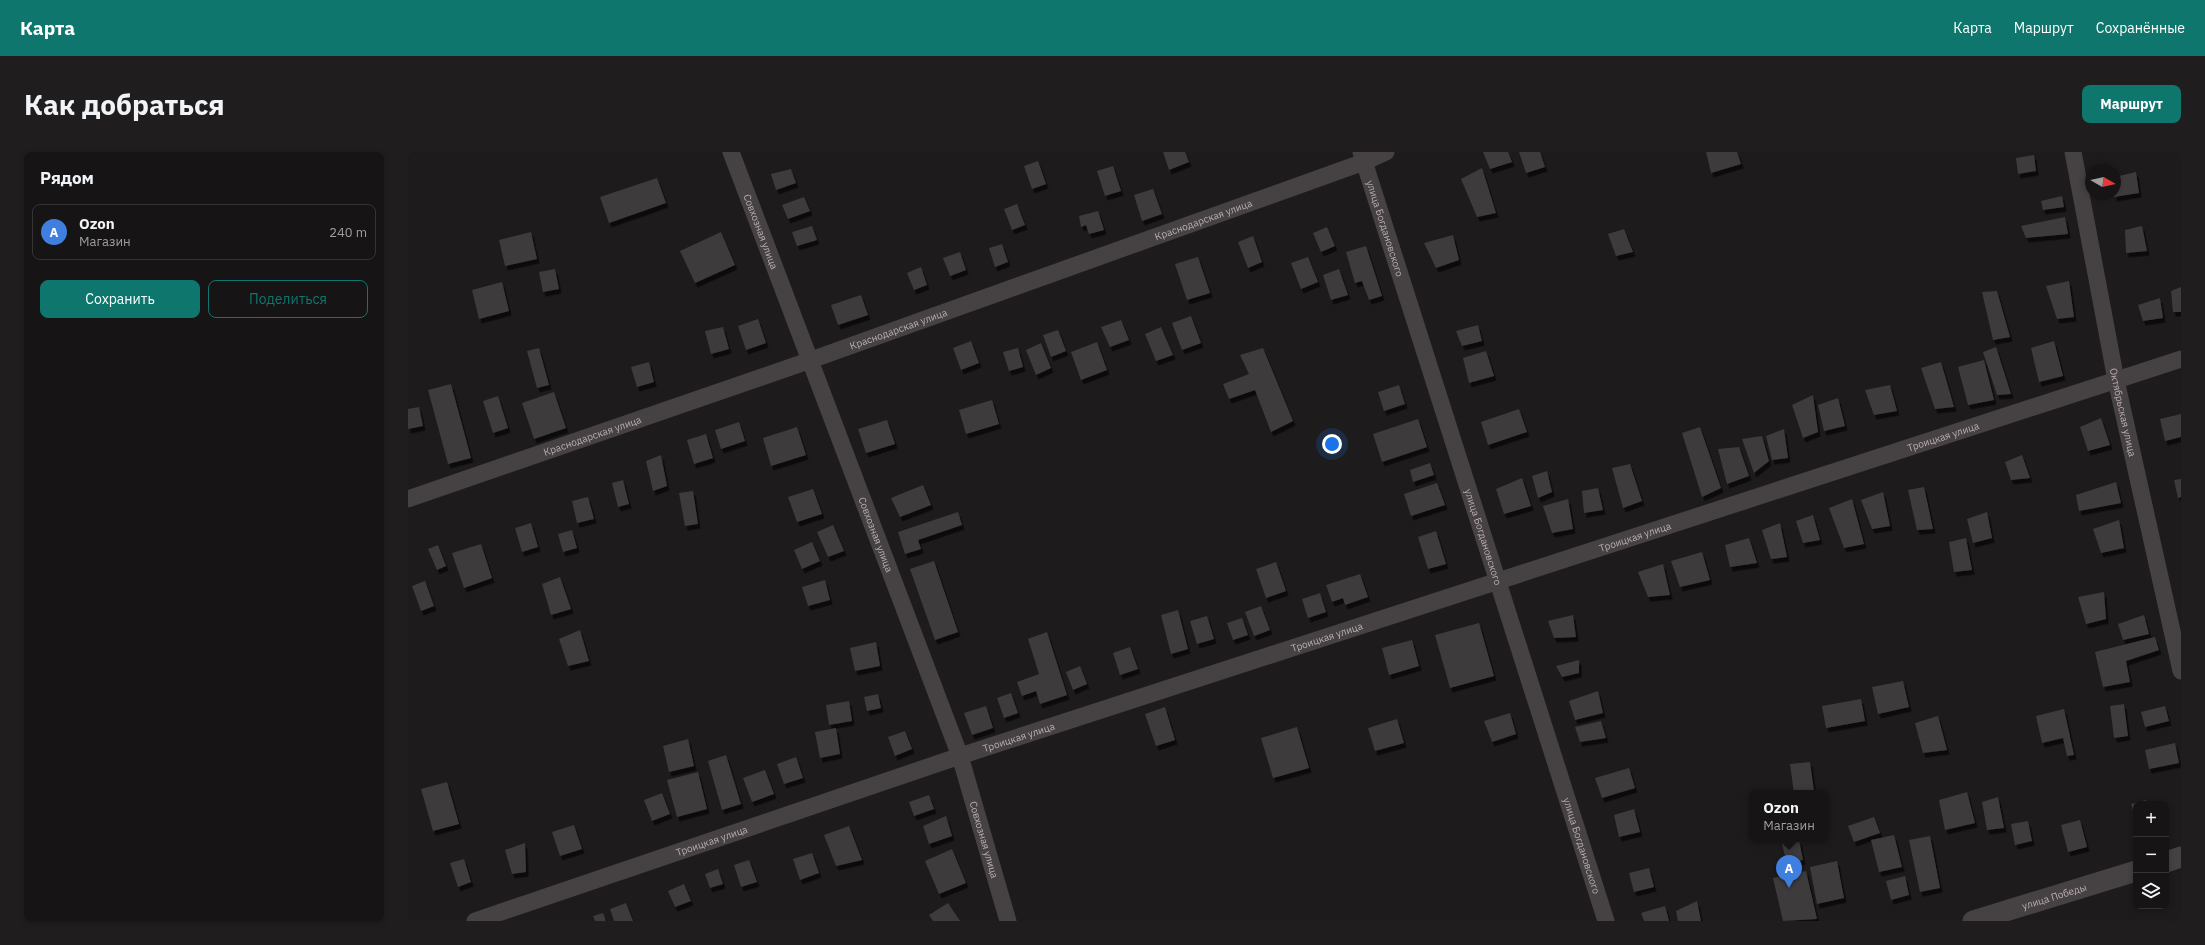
<!DOCTYPE html>
<html lang="ru">
<head>
<meta charset="utf-8">
<style>
  body { margin:0; font-family:"IBM Plex Sans",sans-serif; background:#1f1d1d; color:#f1f3f6 }
  .controls { position:absolute; right:12px; bottom:12px; display:grid; overflow:hidden; border-radius:8px; box-shadow:0 2px 6px #0003 }
  .controls button { width:36px; height:36px; display:grid; place-items:center; padding:0; border:0; border-bottom:1px solid #353334; background:#161414; color:#f1f3f6; font:20px sans-serif }
  .compass { position:absolute; left:1677px; top:12px; width:36px; height:36px; border-radius:50%; background:#161414; box-shadow:0 2px 6px #0003; rotate:99deg }
  .you { position:absolute; left:924px; top:292px; width:14px; height:14px; margin:-10px; border:3px solid #fff; border-radius:50%; background:#1a73e8; box-shadow:0 0 0 6px #1a73e833 }
  .badge { display:grid; place-items:center; width:26px; height:26px; border-radius:50%; background:#0f766e; color:#fff; font-size:13px; font-weight:700 }
  .pin { position:absolute; translate:-50% -33px; filter:drop-shadow(0 1px 2px #0008) }
  .pin::after { content:''; position:absolute; top:21px; width:14px; height:12px; background:inherit; clip-path:polygon(0 0,100% 0,50% 100%) }
  .popup { position:absolute; left:1341px; top:638px; width:80px; height:52px; box-sizing:border-box; display:grid; place-content:center; border-radius:8px; background:#161414; filter:drop-shadow(0 1px 3px #0005); font-size:13px; white-space:nowrap; color:#9e9ea0 }
  .popup b { font-size:15px; color:#f1f3f6 }
  .popup::after { content:''; position:absolute; left:50%; top:100%; margin-left:-8px; border:8px solid transparent; border-top-color:#161414 }
  .list { margin:0; padding:0; list-style:none }
  h2 { display:flex; justify-content:space-between; align-items:center; height:52px; margin:0; padding:0 16px; font-size:17px }
  h2 small { font-size:13px; font-weight:400; color:#9e9ea0 }
  .list li { display:grid; grid-template-columns:26px 1fr auto; gap:12px; align-items:center; box-sizing:border-box; height:56px; margin:0 8px 8px; padding:0 8px; border:1px solid #353334; border-radius:8px }
  .list b { display:block; font-size:15px; white-space:nowrap }
  .list p { margin:0; font-size:13px; white-space:nowrap; color:#9e9ea0 }
  .list em { font-size:13px; font-style:normal; color:#9e9ea0 }
  .actions { display:flex; gap:8px; padding:12px 16px }
  .actions a { flex:1; padding:9px 0; border:1px solid #0f766e; border-radius:8px; text-align:center; font-size:14px; color:#0f766e }
  .actions .main { background:#0f766e; color:#fff }
  .icon { flex:none; width:22px; height:22px; fill:none; stroke:currentColor; stroke-width:2; stroke-linecap:round; stroke-linejoin:round }
  .map { position:relative; flex:none; width:1773px; height:769px; overflow:hidden; border-radius:8px }
  header { display:flex; align-items:center; gap:24px; box-sizing:border-box; height:56px; padding:0 20px; background:#0f766e; color:#fff }
  header strong { font-size:19px }
  nav { display:flex; gap:22px; margin-inline-start:auto; font-size:14px }
  .intro { display:flex; align-items:center; justify-content:space-between; box-sizing:border-box; height:96px; padding:0 24px }
  h1 { margin:0; font-size:28px }
  .button { padding:10px 18px; border-radius:8px; background:#0f766e; color:#fff; font-size:14px; font-weight:700 }
  main { display:flex; gap:24px; padding:0 24px }
  aside { flex:1; background:#161414; border-radius:8px; box-shadow:0 2px 6px #0003 }
  .map>svg:first-child { display:block }
</style>
</head>
<body>
<header>
<strong>Карта</strong>
<nav><a>Карта</a><a>Маршрут</a><a>Сохранённые</a></nav>
</header>
<div class="intro"><h1>Как добраться</h1><a class="button">Маршрут</a></div>
<main>
<aside>
<h2>Рядом<small></small></h2>
<ul class="list">
<li><span class="badge" style="background:#3f7fe0">A</span><div><b>Ozon</b><p>Магазин</p></div><em>240 m</em></li>
</ul>
<div class="actions"><a class="main">Сохранить</a><a>Поделиться</a></div>
</aside>
<div class="map">
<svg width="1773" height="769" viewBox="0 0 1773 769">
  <defs>
    <filter id="shadow"><feDropShadow dx="2.5" dy="4.5" stdDeviation="0" flood-color="#0009"/></filter>
  </defs>
  <rect width="100%" height="100%" fill="#1d1b1b"/>
  <!-- building -->
  <g fill="#3e3b3b" filter="url(#shadow)">
    <polygon points="755,0 777,0 781,10 761,18"/>
    <polygon points="1075,0 1100,0 1104,10 1082,17"/>
    <polygon points="1111,0 1132,0 1137,15 1118,21"/>
    <polygon points="1298,0 1329,0 1333,12 1303,21"/>
    <polygon points="1626,3 1628,19 1610,22 1608,6"/>
    <polygon points="630,9 638,32 624,37 616,14"/>
    <polygon points="705,14 713,39 697,44 689,19"/>
    <polygon points="1074,16 1088,61 1069,65 1053,27"/>
    <polygon points="383,17 388,31 368,38 363,22"/>
    <polygon points="1728,20 1731,41 1706,45 1707,25"/>
    <polygon points="249,26 258,51 201,71 192,45"/>
    <polygon points="745,37 754,62 734,69 726,43"/>
    <polygon points="1654,44 1656,55 1635,58 1633,49"/>
    <polygon points="396,45 402,59 380,67 374,53"/>
    <polygon points="609,52 617,73 604,78 596,57"/>
    <polygon points="690,59 696,78 681,82 678,73 673,75 671,64"/>
    <polygon points="1657,65 1660,82 1618,86 1613,74"/>
    <polygon points="404,74 409,88 389,94 384,80"/>
    <polygon points="1734,74 1739,99 1718,101 1717,78"/>
    <polygon points="919,75 927,94 913,100 905,81"/>
    <polygon points="1216,77 1225,100 1208,104 1200,82"/>
    <polygon points="123,80 129,107 97,114 91,88"/>
    <polygon points="313,80 327,113 287,131 272,99"/>
    <polygon points="1045,83 1051,108 1028,116 1016,91"/>
    <polygon points="845,84 854,110 840,116 830,90"/>
    <polygon points="594,92 600,110 587,115 581,96"/>
    <polygon points="958,94 974,144 961,148 954,129 947,131 938,100"/>
    <polygon points="552,100 558,118 542,124 535,106"/>
    <polygon points="790,105 802,141 779,148 767,112"/>
    <polygon points="900,105 910,130 893,137 883,111"/>
    <polygon points="513,115 519,133 506,138 499,121"/>
    <polygon points="147,117 151,137 135,140 131,120"/>
    <polygon points="931,117 940,143 923,148 915,123"/>
    <polygon points="1661,129 1666,165 1649,167 1638,134"/>
    <polygon points="94,130 101,159 71,167 64,138"/>
    <polygon points="1773,135 1773,160 1765,160 1763,139"/>
    <polygon points="1589,139 1602,185 1585,188 1574,140"/>
    <polygon points="453,143 460,163 430,173 423,153"/>
    <polygon points="1752,146 1755,166 1735,169 1730,153"/>
    <polygon points="783,164 793,191 774,198 764,171"/>
    <polygon points="350,167 358,191 338,198 330,174"/>
    <polygon points="713,168 721,188 702,195 693,175"/>
    <polygon points="1070,173 1074,189 1054,194 1048,179"/>
    <polygon points="315,175 321,197 303,202 297,179"/>
    <polygon points="753,175 765,203 748,209 737,182"/>
    <polygon points="650,178 658,199 643,205 635,183"/>
    <polygon points="563,189 571,211 553,218 545,196"/>
    <polygon points="1646,189 1655,224 1631,230 1623,196"/>
    <polygon points="689,190 699,218 673,228 663,200"/>
    <polygon points="633,191 643,216 628,223 618,198"/>
    <polygon points="1588,195 1603,242 1589,243 1575,200"/>
    <polygon points="131,196 141,233 129,236 119,199"/>
    <polygon points="610,196 615,215 601,219 595,200"/>
    <polygon points="855,196 885,269 863,280 847,238 821,247 815,232 841,222 832,203"/>
    <polygon points="1078,199 1086,224 1061,231 1055,206"/>
    <polygon points="1576,208 1586,248 1560,253 1550,215"/>
    <polygon points="241,210 246,230 229,235 223,215"/>
    <polygon points="1533,210 1546,255 1527,257 1513,216"/>
    <polygon points="43,232 63,306 40,312 20,238"/>
    <polygon points="991,233 997,252 976,259 970,240"/>
    <polygon points="1482,233 1489,259 1466,263 1457,238"/>
    <polygon points="146,240 158,276 126,287 114,251"/>
    <polygon points="1405,243 1410,280 1395,286 1384,253"/>
    <polygon points="90,244 100,276 85,281 75,249"/>
    <polygon points="1430,246 1437,274 1416,279 1410,253"/>
    <polygon points="584,248 591,272 558,282 551,258"/>
    <polygon points="11,255 15,274 0,277 0,257"/>
    <polygon points="1111,257 1119,280 1080,293 1073,270"/>
    <polygon points="1773,262 1773,285 1757,289 1752,267"/>
    <polygon points="1693,266 1702,293 1680,299 1672,275"/>
    <polygon points="1010,267 1019,295 974,310 965,282"/>
    <polygon points="479,268 487,292 458,301 450,277"/>
    <polygon points="331,270 337,289 313,297 307,278"/>
    <polygon points="389,275 398,303 363,314 355,286"/>
    <polygon points="1292,275 1313,336 1294,345 1274,281"/>
    <polygon points="1376,277 1380,306 1364,308 1358,284"/>
    <polygon points="298,282 305,306 286,312 279,288"/>
    <polygon points="1354,284 1361,309 1346,321 1334,287"/>
    <polygon points="1331,295 1341,324 1319,332 1310,297"/>
    <polygon points="253,303 259,334 245,339 238,309"/>
    <polygon points="1614,303 1622,326 1603,328 1597,310"/>
    <polygon points="1022,311 1026,323 1005,330 1002,318"/>
    <polygon points="1222,312 1234,349 1215,356 1204,316"/>
    <polygon points="1139,319 1144,340 1130,346 1124,324"/>
    <polygon points="1114,326 1123,354 1096,362 1088,337"/>
    <polygon points="1773,327 1773,345 1770,346 1766,328"/>
    <polygon points="215,328 221,352 210,355 204,331"/>
    <polygon points="1708,330 1713,351 1671,359 1668,343"/>
    <polygon points="1029,331 1037,353 1003,364 996,342"/>
    <polygon points="515,333 523,353 492,365 483,346"/>
    <polygon points="1516,335 1525,377 1509,378 1500,338"/>
    <polygon points="1190,336 1195,358 1176,361 1174,339"/>
    <polygon points="405,337 414,362 389,370 380,345"/>
    <polygon points="285,339 290,372 277,374 271,341"/>
    <polygon points="1475,340 1482,374 1464,377 1453,348"/>
    <polygon points="180,345 186,367 169,371 164,349"/>
    <polygon points="1160,347 1165,377 1144,381 1135,354"/>
    <polygon points="1444,347 1456,392 1436,396 1421,356"/>
    <polygon points="550,360 554,373 510,388 513,397 497,402 490,380"/>
    <polygon points="1579,360 1584,386 1565,391 1559,367"/>
    <polygon points="1405,363 1412,388 1395,391 1388,369"/>
    <polygon points="1711,368 1716,396 1693,401 1685,377"/>
    <polygon points="123,371 130,395 114,400 107,376"/>
    <polygon points="1372,371 1379,405 1363,407 1354,378"/>
    <polygon points="425,373 436,399 420,405 409,380"/>
    <polygon points="164,378 169,396 155,400 150,382"/>
    <polygon points="1028,379 1038,412 1020,417 1010,385"/>
    <polygon points="1341,386 1349,411 1322,415 1317,393"/>
    <polygon points="1558,386 1564,418 1546,420 1541,390"/>
    <polygon points="404,390 412,409 394,417 386,398"/>
    <polygon points="73,392 84,426 56,436 44,401"/>
    <polygon points="30,393 38,414 29,418 20,397"/>
    <polygon points="1294,400 1302,428 1272,435 1263,409"/>
    <polygon points="526,409 550,480 527,488 502,417"/>
    <polygon points="868,410 878,439 858,446 848,417"/>
    <polygon points="1255,412 1262,443 1240,445 1230,420"/>
    <polygon points="952,422 960,445 937,453 935,446 924,450 918,433"/>
    <polygon points="152,425 163,457 143,463 134,432"/>
    <polygon points="417,428 422,448 400,454 394,435"/>
    <polygon points="17,429 26,454 13,459 4,434"/>
    <polygon points="1696,440 1698,467 1678,472 1670,445"/>
    <polygon points="912,441 918,460 900,466 894,447"/>
    <polygon points="853,454 862,478 846,484 837,460"/>
    <polygon points="770,458 780,497 763,502 753,463"/>
    <polygon points="1165,463 1168,485 1146,486 1140,469"/>
    <polygon points="1736,463 1741,482 1715,488 1710,472"/>
    <polygon points="799,464 806,487 789,492 782,469"/>
    <polygon points="834,466 840,483 825,488 819,471"/>
    <polygon points="1071,471 1086,524 1042,536 1027,483"/>
    <polygon points="172,478 181,509 160,514 151,487"/>
    <polygon points="639,480 659,543 632,552 628,539 614,544 609,530 631,522 620,487"/>
    <polygon points="1747,485 1751,498 1718,509 1722,530 1695,535 1687,500"/>
    <polygon points="1004,488 1011,514 981,523 974,496"/>
    <polygon points="468,490 472,514 447,519 442,496"/>
    <polygon points="722,495 730,517 712,523 705,501"/>
    <polygon points="1171,508 1171,521 1154,525 1148,514"/>
    <polygon points="672,514 679,532 665,538 658,520"/>
    <polygon points="1495,529 1501,555 1470,562 1464,535"/>
    <polygon points="1190,539 1195,561 1167,568 1161,549"/>
    <polygon points="603,541 610,561 596,566 589,546"/>
    <polygon points="470,542 473,556 459,559 456,545"/>
    <polygon points="1453,547 1457,569 1418,576 1414,554"/>
    <polygon points="441,549 444,569 421,573 418,553"/>
    <polygon points="1716,552 1720,584 1706,586 1702,554"/>
    <polygon points="578,554 585,576 564,583 556,561"/>
    <polygon points="1757,554 1761,569 1737,575 1733,560"/>
    <polygon points="757,555 767,588 748,594 737,562"/>
    <polygon points="1656,557 1666,603 1659,604 1655,586 1634,591 1628,564"/>
    <polygon points="1102,561 1108,582 1084,590 1076,569"/>
    <polygon points="1530,564 1539,598 1515,601 1507,571"/>
    <polygon points="989,567 996,591 967,599 960,576"/>
    <polygon points="1193,569 1198,586 1172,590 1167,575"/>
    <polygon points="889,575 901,616 865,626 853,586"/>
    <polygon points="428,576 432,602 412,606 407,580"/>
    <polygon points="497,579 504,597 487,604 480,585"/>
    <polygon points="280,587 286,614 261,620 255,594"/>
    <polygon points="1767,591 1771,611 1741,617 1737,598"/>
    <polygon points="318,603 333,652 314,658 300,609"/>
    <polygon points="388,605 395,626 376,632 369,612"/>
    <polygon points="1402,610 1406,639 1386,641 1382,612"/>
    <polygon points="1221,616 1227,636 1194,646 1187,626"/>
    <polygon points="357,618 366,642 344,650 335,626"/>
    <polygon points="290,620 299,657 269,665 259,628"/>
    <polygon points="39,630 51,672 25,679 13,637"/>
    <polygon points="1559,640 1567,671 1537,678 1531,648"/>
    <polygon points="254,641 262,662 244,669 236,648"/>
    <polygon points="521,643 526,657 506,664 501,650"/>
    <polygon points="1590,645 1596,676 1579,678 1574,650"/>
    <polygon points="1738,648 1739,652 1728,652 1728,669 1723,652"/>
    <polygon points="1226,657 1232,680 1211,685 1206,663"/>
    <polygon points="538,664 544,684 521,692 515,674"/>
    <polygon points="1466,665 1472,681 1446,690 1440,674"/>
    <polygon points="1672,668 1679,695 1660,700 1653,673"/>
    <polygon points="1620,669 1624,689 1607,693 1603,672"/>
    <polygon points="166,673 174,697 152,704 144,680"/>
    <polygon points="441,674 454,708 428,714 416,683"/>
    <polygon points="1486,683 1494,715 1471,720 1463,688"/>
    <polygon points="1522,684 1532,736 1512,740 1501,688"/>
    <polygon points="1391,688 1395,708 1379,712 1374,692"/>
    <polygon points="117,691 118,720 104,722 97,698"/>
    <polygon points="544,697 558,731 531,742 517,709"/>
    <polygon points="404,701 411,721 392,728 385,707"/>
    <polygon points="56,707 63,730 50,735 42,711"/>
    <polygon points="341,708 349,730 333,735 326,713"/>
    <polygon points="1429,709 1436,746 1409,752 1402,715"/>
    <polygon points="1241,716 1246,735 1226,740 1221,721"/>
    <polygon points="310,717 315,732 302,736 297,722"/>
    <polygon points="1398,719 1409,767 1375,769 1365,726"/>
    <polygon points="1497,724 1501,743 1483,748 1478,729"/>
    <polygon points="276,732 283,749 267,755 260,739"/>
    <polygon points="1289,749 1293,769 1270,769 1268,759"/>
    <polygon points="218,751 225,769 206,769 202,757"/>
    <polygon points="540,751 552,769 525,769 521,763"/>
    <polygon points="1257,754 1261,769 1236,769 1233,761"/>
    <polygon points="195,761 198,769 187,769 185,764"/>
  </g>
  <g fill="none" stroke-linecap="round" stroke-linejoin="round">
    <!-- minor -->
    <g stroke="#464143" stroke-width="17">
      <path id="s1" d="M323,0L552,604L600,769"/>
      <path id="s2" d="M953,0L1198,769"/>
      <path id="s3" d="M1665,0L1708,228L1773,519"/>
      <path id="s4" d="M0,347L403,208L956,10L978,0"/>
      <path id="s5" d="M67,769L552,604L1773,207"/>
    </g>
    <!-- tertiary -->
    <g stroke="#464143" stroke-width="21">
      <polyline points="1758,710 1773,705"/>
      <path id="s6" d="M1565,769L1728,719"/>
    </g>
  </g>
  <g text-anchor="middle" dominant-baseline="central" stroke-width="3" stroke-linejoin="round" paint-order="stroke">
    <!-- street labels -->
    <g font-size="10" fill="#bbaeb4" stroke="#181616">
      <text stroke="none"><textPath href="#s4" startOffset="843">Краснодарская улица</textPath></text>
      <text stroke="none"><textPath href="#s2" startOffset="80">улица Богдановского</textPath></text>
      <text stroke="none"><textPath href="#s1" startOffset="85">Совхозная улица</textPath></text>
      <text stroke="none"><textPath href="#s4" startOffset="519">Краснодарская улица</textPath></text>
      <text stroke="none"><textPath href="#s3" startOffset="265">Октябрьская улица</textPath></text>
      <text stroke="none"><textPath href="#s4" startOffset="195">Краснодарская улица</textPath></text>
      <text stroke="none"><textPath href="#s5" startOffset="1546">Троицкая улица</textPath></text>
      <text stroke="none"><textPath href="#s1" startOffset="409">Совхозная улица</textPath></text>
      <text stroke="none"><textPath href="#s5" startOffset="1222">Троицкая улица</textPath></text>
      <text stroke="none"><textPath href="#s2" startOffset="404">улица Богдановского</textPath></text>
      <text stroke="none"><textPath href="#s5" startOffset="898">Троицкая улица</textPath></text>
      <text stroke="none"><textPath href="#s5" startOffset="574">Троицкая улица</textPath></text>
      <text stroke="none"><textPath href="#s5" startOffset="250">Троицкая улица</textPath></text>
      <text stroke="none"><textPath href="#s1" startOffset="733">Совхозная улица</textPath></text>
      <text stroke="none"><textPath href="#s2" startOffset="728">улица Богдановского</textPath></text>
      <text stroke="none"><textPath href="#s6" startOffset="85">улица Победы</textPath></text>
    </g>
  </g>
</svg>
<div class="controls">
<button>+</button>
<button>−</button>
<button><svg class="icon" aria-label="layers" viewBox="0 0 24 24"><path d="M12 4l9 5-9 5-9-5zM3 14l9 5 9-5"/></svg></button>
</div>
<svg class="compass" viewBox="-18 -18 36 36"><path d="M0-13l5 13h-10z" fill="#e53935"/><path d="M0 13l5-13h-10z" fill="#9e9ea0"/></svg>
<div class="you"></div>
<div class="pin badge" style="left:1381px;top:736px;background:#3f7fe0">A</div>
<div class="popup"><b>Ozon</b>Магазин</div>
</div>
</main>
</body>
</html>
